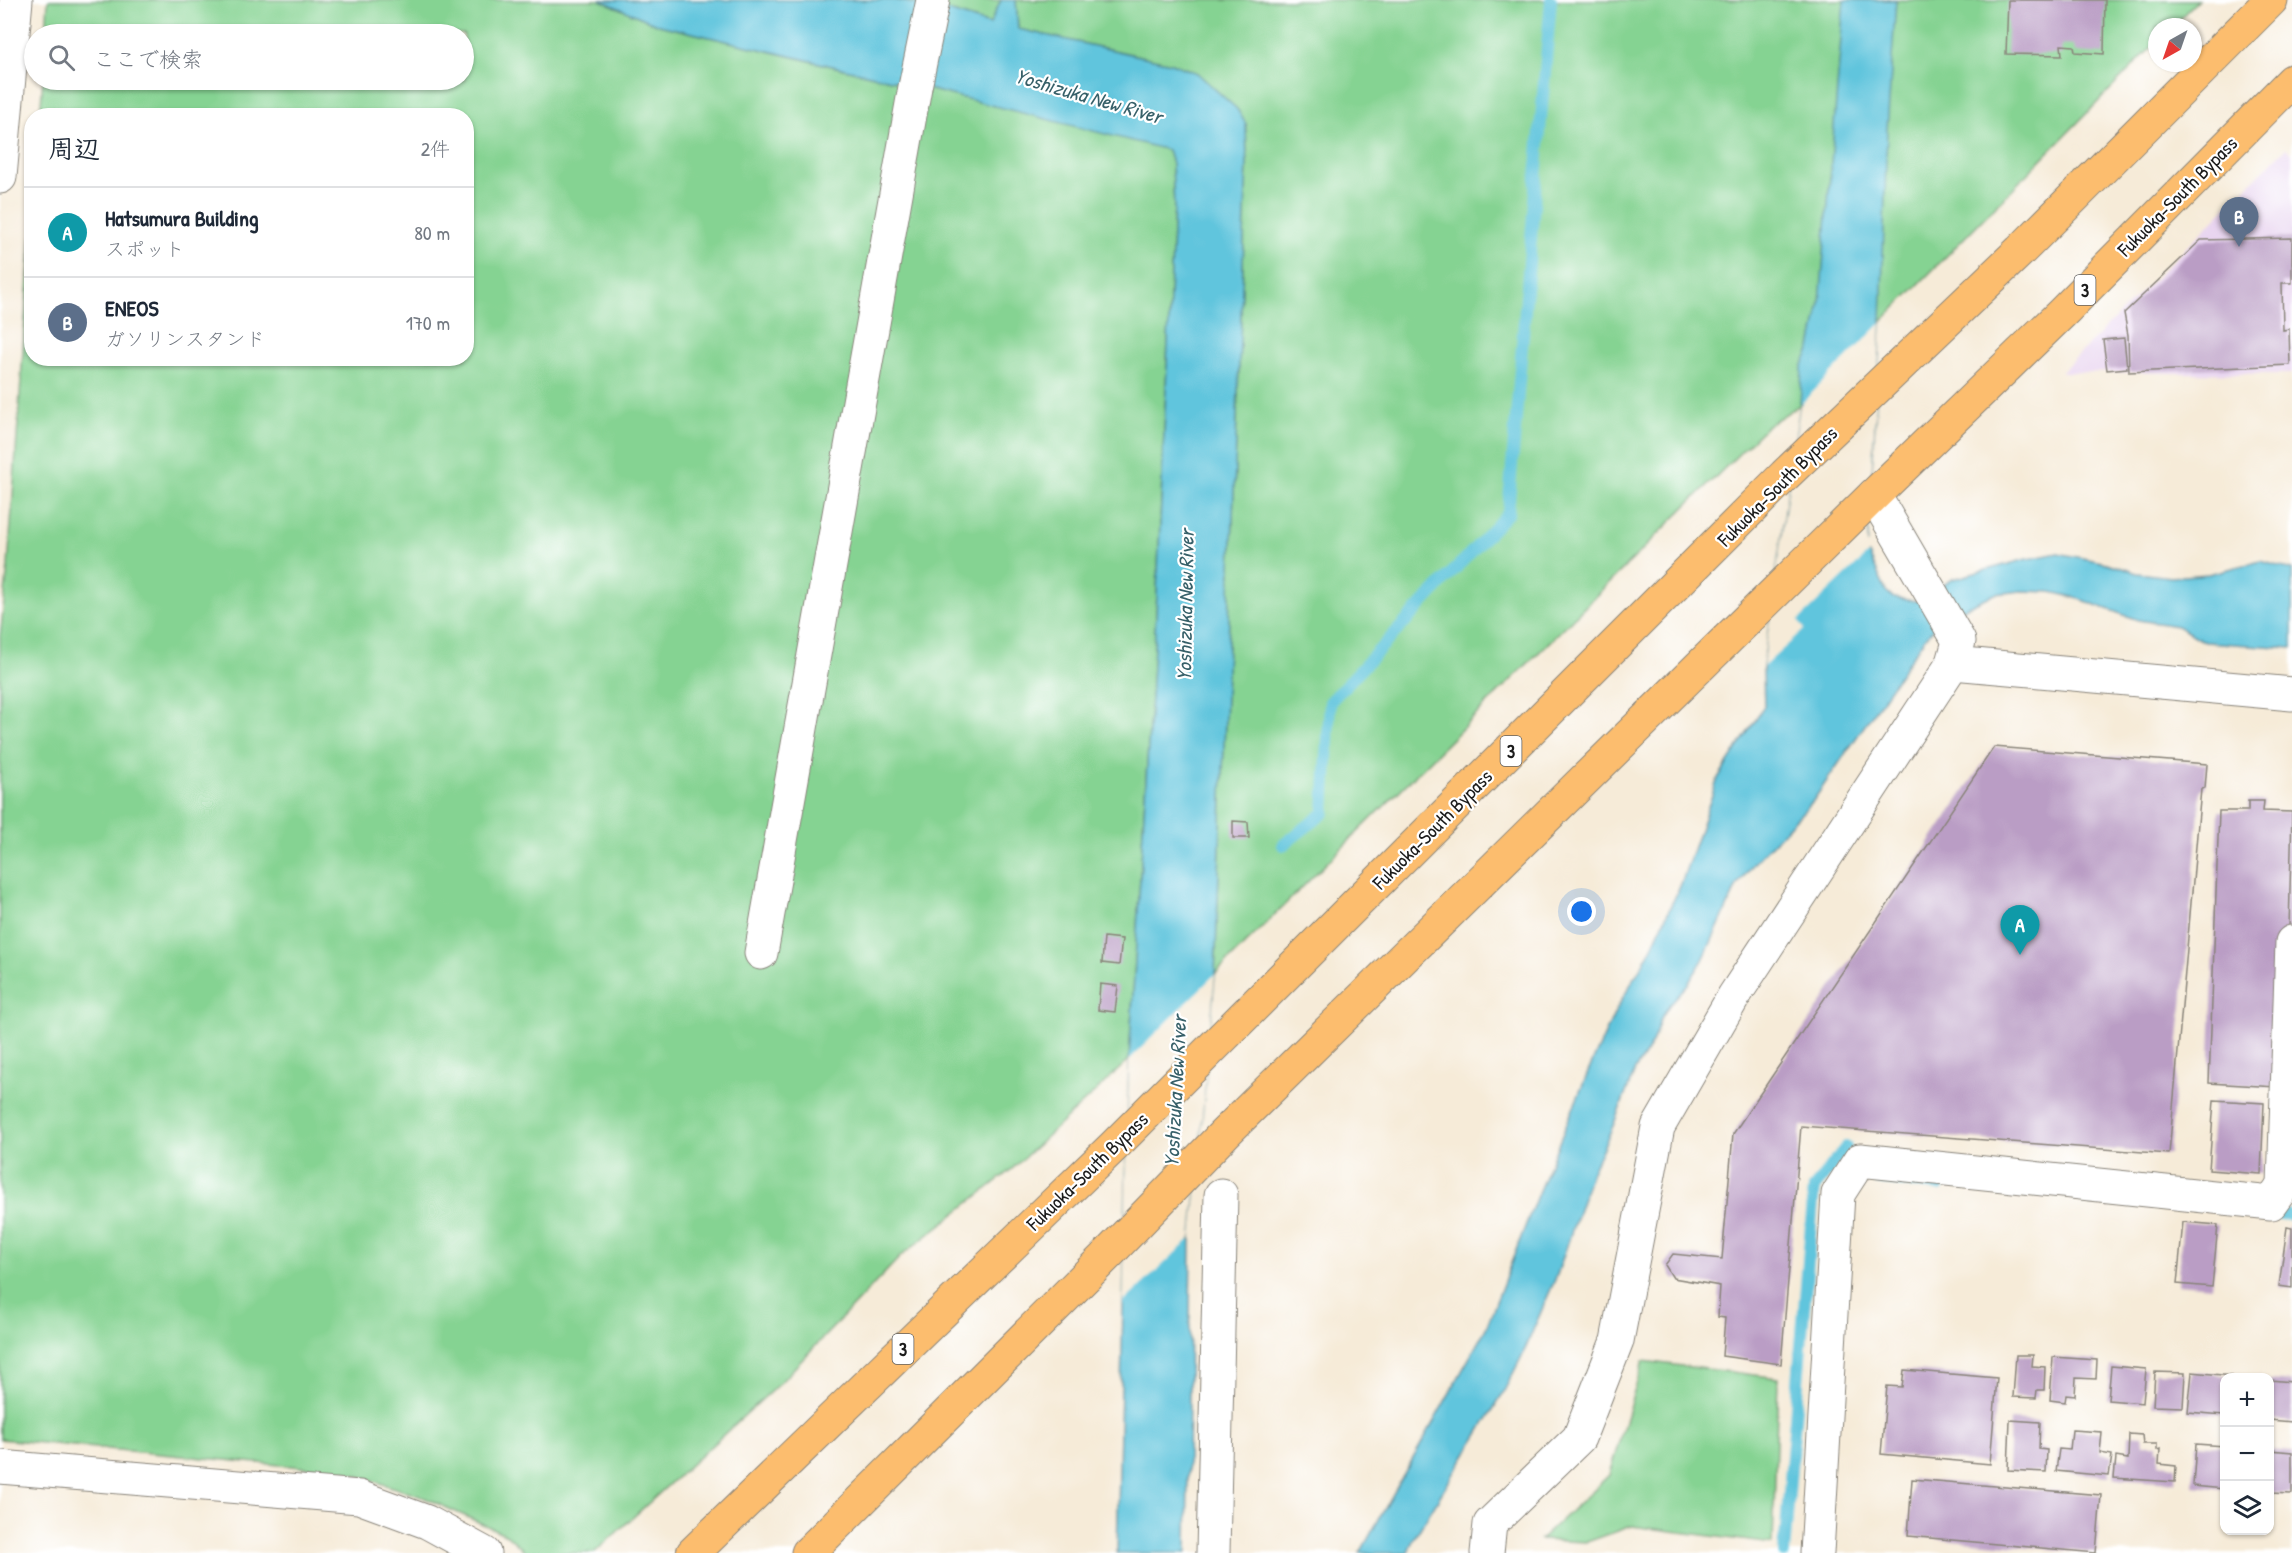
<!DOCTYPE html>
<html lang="ja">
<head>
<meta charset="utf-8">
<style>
  body { margin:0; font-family:"Patrick Hand","Klee One",sans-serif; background:#f6f6f7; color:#1f2937 }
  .controls { position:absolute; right:18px; bottom:18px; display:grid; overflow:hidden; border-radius:12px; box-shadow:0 2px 4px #0004 }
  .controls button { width:54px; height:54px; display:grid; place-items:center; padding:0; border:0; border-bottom:2px solid #e0e1e3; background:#fff; color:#1f2937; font:30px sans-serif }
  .compass { position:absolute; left:2148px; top:18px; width:54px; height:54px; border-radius:50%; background:#fff; box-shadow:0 2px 4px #0004; rotate:220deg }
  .you { position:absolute; left:1582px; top:912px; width:21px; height:21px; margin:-15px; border:4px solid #fff; border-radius:50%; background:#1a73e8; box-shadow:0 0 0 9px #1a73e833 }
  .badge { display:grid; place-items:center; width:39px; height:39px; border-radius:50%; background:#1a73e8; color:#fff; font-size:20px; font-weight:700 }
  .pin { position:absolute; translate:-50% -50px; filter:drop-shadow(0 2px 3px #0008) }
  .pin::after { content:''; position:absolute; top:32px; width:21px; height:18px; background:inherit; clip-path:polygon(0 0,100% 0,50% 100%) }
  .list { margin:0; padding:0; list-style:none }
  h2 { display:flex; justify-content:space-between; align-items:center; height:78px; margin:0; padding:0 24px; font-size:26px }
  h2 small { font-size:20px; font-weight:400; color:#747a83 }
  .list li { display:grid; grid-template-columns:39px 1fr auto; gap:18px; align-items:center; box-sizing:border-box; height:90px; padding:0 24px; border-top:2px solid #e0e1e3 }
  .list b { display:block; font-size:22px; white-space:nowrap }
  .list p { margin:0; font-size:20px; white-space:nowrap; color:#747a83 }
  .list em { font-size:20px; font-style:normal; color:#747a83 }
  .icon { flex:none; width:33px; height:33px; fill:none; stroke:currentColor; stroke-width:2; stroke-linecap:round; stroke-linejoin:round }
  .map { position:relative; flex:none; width:2292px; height:1553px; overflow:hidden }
  .search { position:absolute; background:#fff; box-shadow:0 2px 4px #0004; left:24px; top:24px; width:450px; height:66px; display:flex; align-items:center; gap:15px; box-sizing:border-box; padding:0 21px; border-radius:33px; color:#747a83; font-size:22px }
  .panel { position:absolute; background:#fff; box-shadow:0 2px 4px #0004; left:24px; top:108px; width:450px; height:258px; border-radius:24px }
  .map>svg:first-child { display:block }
</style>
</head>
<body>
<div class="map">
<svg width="2292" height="1553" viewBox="0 0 2292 1553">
  <rect width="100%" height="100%" fill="#fff"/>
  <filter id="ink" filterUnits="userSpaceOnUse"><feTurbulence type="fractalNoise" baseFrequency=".0167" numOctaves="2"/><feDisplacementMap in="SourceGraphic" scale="12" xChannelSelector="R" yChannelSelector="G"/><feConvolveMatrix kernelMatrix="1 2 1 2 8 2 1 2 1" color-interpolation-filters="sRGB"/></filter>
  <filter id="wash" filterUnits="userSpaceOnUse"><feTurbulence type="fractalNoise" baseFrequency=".008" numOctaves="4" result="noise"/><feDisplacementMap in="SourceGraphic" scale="24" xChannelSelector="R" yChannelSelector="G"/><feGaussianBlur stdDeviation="1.35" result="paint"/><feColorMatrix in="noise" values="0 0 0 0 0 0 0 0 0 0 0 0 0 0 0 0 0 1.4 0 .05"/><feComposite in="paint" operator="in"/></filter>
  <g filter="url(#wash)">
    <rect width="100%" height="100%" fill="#f6ebd8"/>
    <!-- built -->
    <polygon fill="#e7d2ef" points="2286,148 2292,154 2292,374 2061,372"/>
    <!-- green -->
    <g fill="#85d392" stroke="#507857" stroke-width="1.5">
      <polygon points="48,0 600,0 659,25 908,84 1168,149 1172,164 1174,206 1156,615 1129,1060 1012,1169 901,1256 779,1384 594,1553 527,1553 507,1535 425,1498 344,1471 0,1439 0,637 8,566 31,236 32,358 466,358 466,116 40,115 43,80 464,80 464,34 46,34"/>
      <polygon points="895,0 1001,0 991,24 939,8"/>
      <polygon points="1016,0 2198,0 2171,27 2157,27 2157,42 1800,405 1768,425 1215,974 1247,162 1246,124 1197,73 1171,63 1018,29"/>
      <polygon points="1643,1361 1778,1378 1773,1544 1632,1526 1587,1542 1540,1540 1609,1475"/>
    </g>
    <!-- water -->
    <g fill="#60c5dd" stroke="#3e707c" stroke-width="1.5">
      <polygon points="600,0 895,0 939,8 990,24 1001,0 1016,0 1018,29 1171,63 1197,73 1237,109 1246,124 1247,162 1215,974 1191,1238 1187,1553 1117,1553 1129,1060 1156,615 1174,206 1172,164 1168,150 908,84 659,25"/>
      <polygon points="1844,0 1896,0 1887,130 1881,323 1867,550 1886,591 1894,598 1916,601 1953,579 2023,560 2058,553 2107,563 2137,573 2171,577 2208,574 2261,561 2292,570 2292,648 2205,642 2177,626 2138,620 2073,597 2051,592 2022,591 1995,594 1968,606 1934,628 1924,639 1813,801 1754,863 1737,886 1703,960 1688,984 1669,1005 1660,1020 1652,1043 1635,1070 1613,1126 1592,1171 1557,1275 1521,1358 1502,1395 1413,1540 1408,1553 1360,1553 1486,1328 1538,1193 1589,1070 1616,1010 1650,951 1681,884 1718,778 1764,707 1763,667 1800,405 1802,367 1811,348 1820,303"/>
    </g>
    <!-- pier -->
    <g fill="#f6ebd8">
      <polygon points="1881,323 1867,543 1871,547 1871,551 1798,621 1805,629 1763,667 1800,405"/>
      <polygon points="1215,974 1191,1238 1123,1303 1129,1060"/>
    </g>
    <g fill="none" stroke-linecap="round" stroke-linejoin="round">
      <!-- stream -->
      <g stroke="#60c5dd" stroke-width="12">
        <polyline points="1283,845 1324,813 1330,702 1508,513 1551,0"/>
        <polyline points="1878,1179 1939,1185"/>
        <polyline points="2268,1213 2292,1215"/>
        <polyline points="1784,1553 1814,1188 1846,1147"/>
      </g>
    </g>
    <g id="blocks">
      <!-- building -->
      <g fill="#ba9dc5">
        <polygon points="2008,0 2105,0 2104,54 2075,52 2074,46 2061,45 2062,55 2006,54"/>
        <polygon points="2292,238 2292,283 2282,283 2283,330 2289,329 2290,365 2129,372 2128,335 2124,313 2201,240"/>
        <polygon points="2124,338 2127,368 2107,370 2103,340"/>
        <polygon points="1994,747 2207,764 2205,788 2201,789 2169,1154 1801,1126 1781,1364 1722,1356 1725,1318 1718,1317 1720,1286 1673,1278 1665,1265 1673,1254 1722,1259 1733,1134"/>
        <polygon points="2248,801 2264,801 2263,811 2292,812 2288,967 2277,1087 2209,1083 2219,811 2248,811"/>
        <polygon points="1233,821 1248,822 1249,838 1233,838"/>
        <polygon points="1104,937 1122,939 1119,965 1102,963"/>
        <polygon points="1100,984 1118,986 1115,1012 1098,1010"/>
        <polygon points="2214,1100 2264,1103 2261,1174 2209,1170"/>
        <polygon points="2183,1222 2218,1225 2212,1287 2177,1284"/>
        <polygon points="2287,1227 2292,1228 2292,1288 2279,1286"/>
        <polygon points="2016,1355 2033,1355 2032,1366 2045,1367 2044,1390 2037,1390 2036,1398 2013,1397"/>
        <polygon points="2053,1357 2097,1360 2096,1379 2076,1378 2075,1396 2066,1395 2065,1402 2050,1400"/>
        <polygon points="2111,1366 2146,1369 2143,1403 2108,1400"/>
        <polygon points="1904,1370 1997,1378 1990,1464 1881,1454 1887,1386 1902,1387"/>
        <polygon points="2155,1372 2185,1373 2183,1407 2153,1406"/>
        <polygon points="2192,1372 2232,1376 2224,1378 2224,1415 2188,1412"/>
        <polygon points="2270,1380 2292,1382 2292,1422 2270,1420"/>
        <polygon points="2010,1420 2040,1422 2039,1449 2047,1450 2046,1472 2008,1470"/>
        <polygon points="2072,1430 2102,1432 2100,1453 2112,1455 2109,1476 2056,1471 2059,1449 2070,1450"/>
        <polygon points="2129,1434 2142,1435 2143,1444 2157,1444 2157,1450 2160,1449 2159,1464 2176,1466 2175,1482 2114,1478 2116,1457 2128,1459"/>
        <polygon points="2196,1444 2224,1446 2224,1489 2193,1486"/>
        <polygon points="2270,1450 2292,1452 2292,1494 2270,1493"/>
        <polygon points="1912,1479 2101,1495 2096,1553 1908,1536"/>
      </g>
    </g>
  </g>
  <g filter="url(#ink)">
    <use href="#blocks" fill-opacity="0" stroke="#89847a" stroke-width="1.5"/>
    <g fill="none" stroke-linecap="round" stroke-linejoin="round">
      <defs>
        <g id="minor">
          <polyline points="0,177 16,0"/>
          <polyline points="1953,663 2292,694"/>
          <polyline points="761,953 915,87 933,0"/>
          <polyline points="0,1467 359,1497 427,1522 484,1553"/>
          <polyline points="1213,1553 1221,1195"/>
          <polyline points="1487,1553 1490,1524 1579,1438 1617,1341 1658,1127 1734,996 1953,663 1959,641 1874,495"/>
          <polyline points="1817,1553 1838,1194 1860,1160 2271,1203 2284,1185 2292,942"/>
        </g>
        <g id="highway">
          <polyline points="693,1553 1114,1146 1785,475 2020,251 2271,0"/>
          <polyline points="808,1553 1108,1254 1225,1133 1874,495 2062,313 2292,81"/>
        </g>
      </defs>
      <!-- minor casing -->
      <use href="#minor" stroke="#89847a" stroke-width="35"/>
      <!-- highway casing -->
      <use href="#highway" stroke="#89847a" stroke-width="35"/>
      <!-- minor -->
      <use href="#minor" stroke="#fff" stroke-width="33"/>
      <!-- highway -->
      <use href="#highway" stroke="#fcbd6e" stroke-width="33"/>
    </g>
  </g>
  <g text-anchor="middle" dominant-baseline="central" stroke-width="4.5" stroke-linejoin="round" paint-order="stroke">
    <!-- shield labels -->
    <g fill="#fff" stroke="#606060" stroke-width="1.5">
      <rect x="2074.5" y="275" width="21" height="30" rx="4.5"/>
      <rect x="1500.5" y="736" width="21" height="30" rx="4.5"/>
      <rect x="892.5" y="1334" width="21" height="30" rx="4.5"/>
    </g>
    <g font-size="18" font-weight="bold" fill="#1c1c1c">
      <text x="2085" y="290">3</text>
      <text x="1511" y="751">3</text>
      <text x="903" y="1349">3</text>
    </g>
    <!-- street labels -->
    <g font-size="20" fill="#1c1c1c" stroke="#fff">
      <text transform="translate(2177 196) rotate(-45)">Fukuoka-South Bypass</text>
      <text transform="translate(1777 486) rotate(-45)">Fukuoka-South Bypass</text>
      <text transform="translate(1432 829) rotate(-45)">Fukuoka-South Bypass</text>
      <text transform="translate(1087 1171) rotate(-44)">Fukuoka-South Bypass</text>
    </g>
    <!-- water labels -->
    <g font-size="21" font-style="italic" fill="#376069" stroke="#fff">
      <text transform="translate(1089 96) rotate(16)">Yoshizuka New River</text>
      <text transform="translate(1185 605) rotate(-89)">Yoshizuka New River</text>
      <text transform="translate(1175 1091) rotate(-87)">Yoshizuka New River</text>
    </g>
  </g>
</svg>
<div class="controls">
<button>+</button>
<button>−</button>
<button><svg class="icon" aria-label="layers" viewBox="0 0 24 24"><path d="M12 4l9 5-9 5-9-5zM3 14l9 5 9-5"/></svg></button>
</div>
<svg class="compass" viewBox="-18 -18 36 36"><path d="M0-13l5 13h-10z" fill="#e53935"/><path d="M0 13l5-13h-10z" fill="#747a83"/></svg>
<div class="you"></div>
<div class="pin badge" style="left:2020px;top:955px;background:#0f9aa8">A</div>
<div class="pin badge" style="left:2239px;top:247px;background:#5c6f8a">B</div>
<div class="search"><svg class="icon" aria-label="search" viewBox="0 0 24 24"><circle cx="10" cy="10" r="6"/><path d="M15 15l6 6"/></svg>ここで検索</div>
<section class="panel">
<h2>周辺<small>2件</small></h2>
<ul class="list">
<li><span class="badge" style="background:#0f9aa8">A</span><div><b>Hatsumura Building</b><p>スポット</p></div><em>80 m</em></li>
<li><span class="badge" style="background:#5c6f8a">B</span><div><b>ENEOS</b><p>ガソリンスタンド</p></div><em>170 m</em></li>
</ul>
</section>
</div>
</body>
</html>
